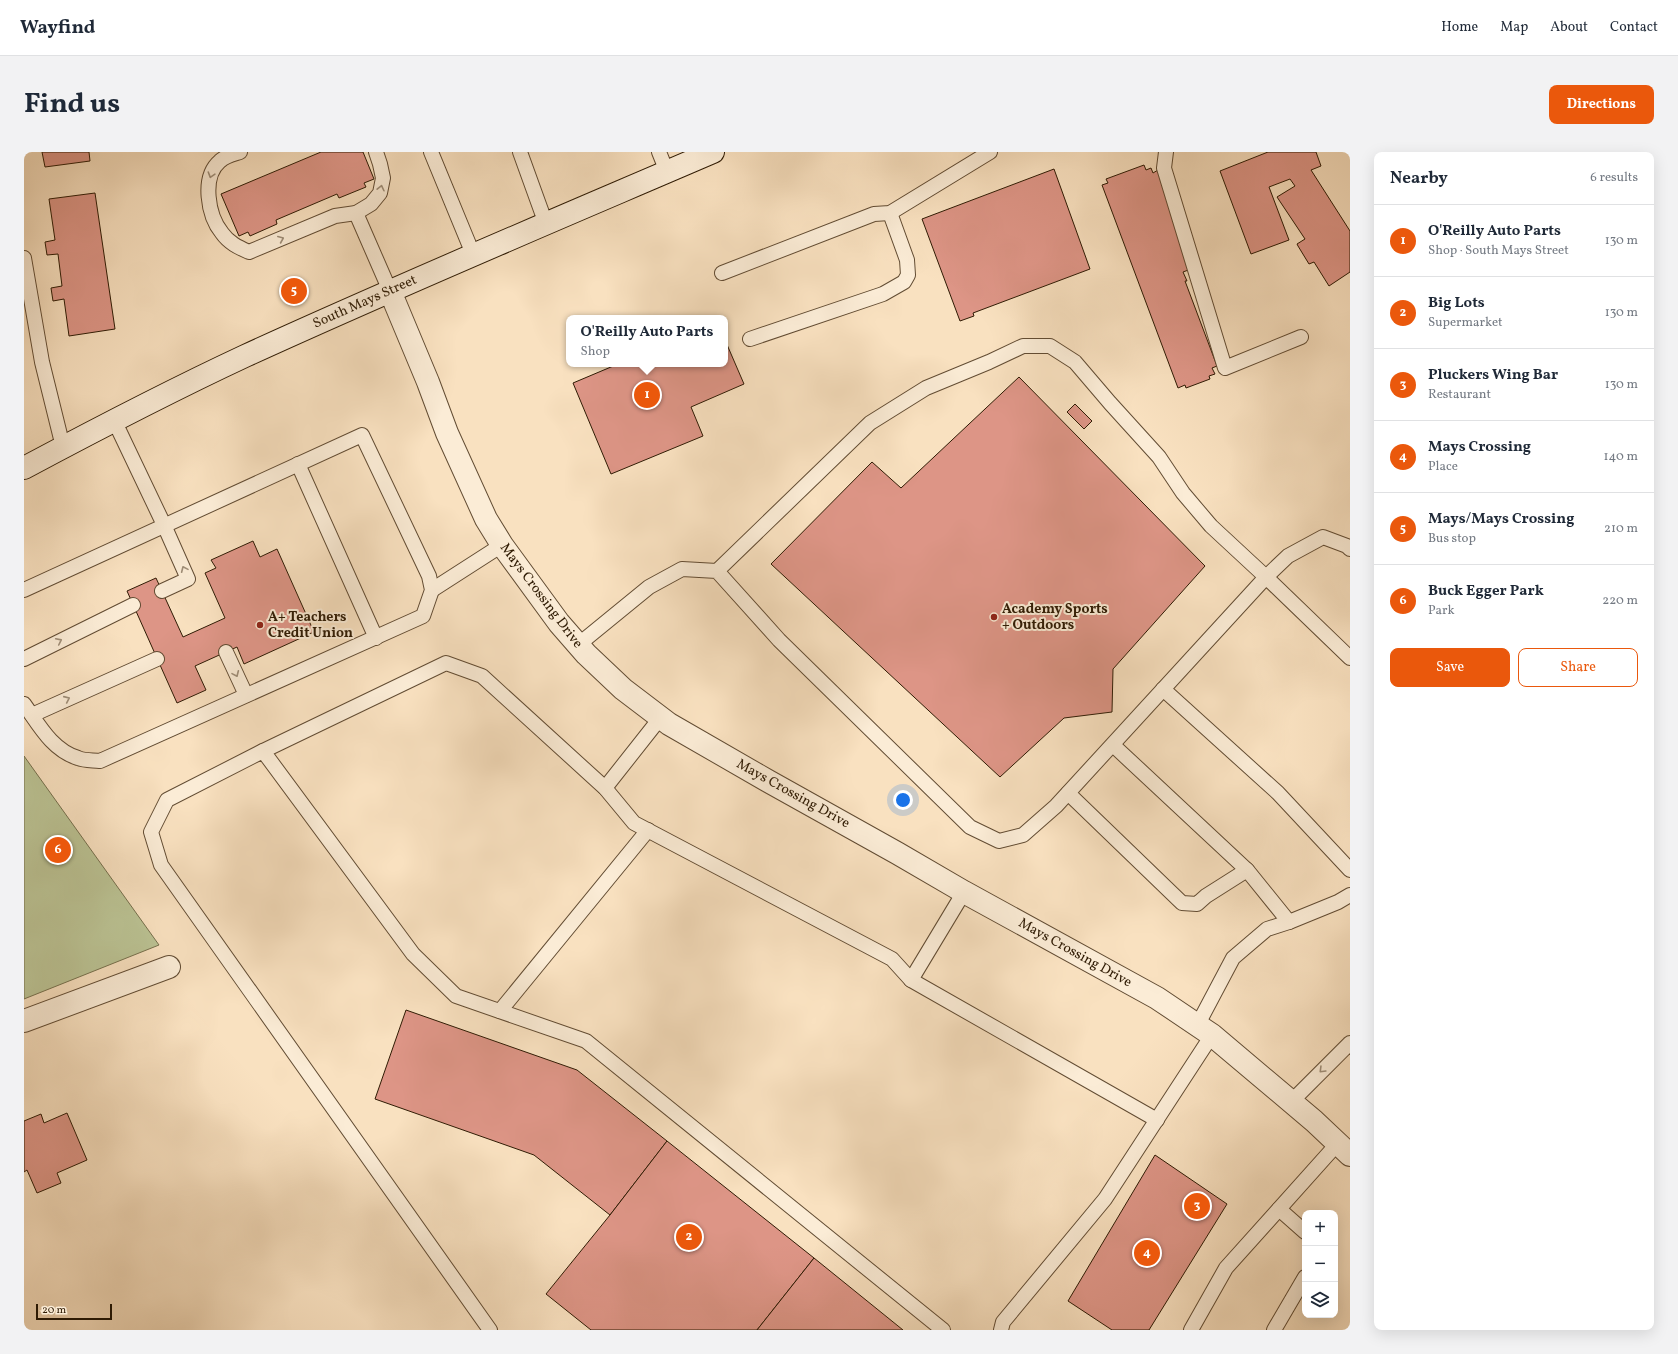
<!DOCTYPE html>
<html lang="en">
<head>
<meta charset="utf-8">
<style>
  body { margin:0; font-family:Vollkorn,serif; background:#f2f2f3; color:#1f2937 }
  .controls { position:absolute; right:12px; bottom:12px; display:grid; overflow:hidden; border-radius:8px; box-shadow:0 4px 16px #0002 }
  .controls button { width:36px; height:36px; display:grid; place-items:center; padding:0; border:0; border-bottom:1px solid #e0e1e3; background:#fff; color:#1f2937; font:20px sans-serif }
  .scale { position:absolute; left:12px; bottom:10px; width:76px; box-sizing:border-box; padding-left:4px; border:2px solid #2f1b04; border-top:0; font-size:11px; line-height:14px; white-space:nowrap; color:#2f1b04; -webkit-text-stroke:3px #fbecd6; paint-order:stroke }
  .you { position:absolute; left:879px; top:648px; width:14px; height:14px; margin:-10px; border:3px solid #fff; border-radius:50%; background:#1a73e8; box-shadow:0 0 0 6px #1a73e833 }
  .badge { display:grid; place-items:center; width:26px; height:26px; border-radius:50%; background:#ea580c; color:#fff; font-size:13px; font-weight:700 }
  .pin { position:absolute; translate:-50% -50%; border:2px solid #fff; box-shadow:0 1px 4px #0006 }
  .popup { position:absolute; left:542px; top:163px; width:162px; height:52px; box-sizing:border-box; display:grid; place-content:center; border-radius:8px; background:#fff; filter:drop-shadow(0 1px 3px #0005); font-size:13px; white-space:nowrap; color:#747a83 }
  .popup b { font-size:15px; color:#1f2937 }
  .popup::after { content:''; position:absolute; left:50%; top:100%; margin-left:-8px; border:8px solid transparent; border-top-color:#fff }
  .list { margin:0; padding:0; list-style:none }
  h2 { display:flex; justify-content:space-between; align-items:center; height:52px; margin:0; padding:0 16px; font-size:17px }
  h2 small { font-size:13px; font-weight:400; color:#747a83 }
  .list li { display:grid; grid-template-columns:26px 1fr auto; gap:12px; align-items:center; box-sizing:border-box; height:72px; padding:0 16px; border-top:1px solid #e0e1e3 }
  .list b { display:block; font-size:15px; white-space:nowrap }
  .list p { margin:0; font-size:13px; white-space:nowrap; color:#747a83 }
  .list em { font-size:13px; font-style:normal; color:#747a83 }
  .actions { display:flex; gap:8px; padding:12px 16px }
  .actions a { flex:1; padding:9px 0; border:1px solid #ea580c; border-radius:8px; text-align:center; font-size:14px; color:#ea580c }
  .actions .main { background:#ea580c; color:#fff }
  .icon { flex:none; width:22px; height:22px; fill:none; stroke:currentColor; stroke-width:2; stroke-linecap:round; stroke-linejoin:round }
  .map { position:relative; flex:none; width:1326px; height:1178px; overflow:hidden; border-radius:8px }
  header { display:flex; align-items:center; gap:24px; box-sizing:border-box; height:56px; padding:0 20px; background:#fff; border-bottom:1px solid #e0e1e3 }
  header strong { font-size:19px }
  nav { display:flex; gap:22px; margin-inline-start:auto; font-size:14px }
  .intro { display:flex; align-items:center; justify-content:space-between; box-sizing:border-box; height:96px; padding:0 24px }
  h1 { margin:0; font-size:28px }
  .button { padding:10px 18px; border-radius:8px; background:#ea580c; color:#fff; font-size:14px; font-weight:700 }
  main { display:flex; gap:24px; padding:0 24px }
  aside { flex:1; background:#fff; border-radius:8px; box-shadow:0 4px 16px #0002 }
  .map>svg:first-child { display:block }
</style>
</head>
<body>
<header>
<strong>Wayfind</strong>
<nav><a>Home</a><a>Map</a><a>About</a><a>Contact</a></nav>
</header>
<div class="intro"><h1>Find us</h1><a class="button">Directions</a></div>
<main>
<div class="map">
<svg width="1326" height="1178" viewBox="0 0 1326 1178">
  <rect width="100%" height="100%" fill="#f9e1c0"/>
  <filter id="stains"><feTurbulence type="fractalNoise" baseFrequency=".005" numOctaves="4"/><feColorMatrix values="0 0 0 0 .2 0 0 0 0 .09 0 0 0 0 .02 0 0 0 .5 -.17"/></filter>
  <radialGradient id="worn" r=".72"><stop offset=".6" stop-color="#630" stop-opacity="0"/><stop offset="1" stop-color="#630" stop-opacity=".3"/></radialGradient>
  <!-- green -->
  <polygon fill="#bbc394" stroke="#756f4c" points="0,604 135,793 0,847"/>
  <!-- building -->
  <g fill="#dd9586" stroke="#2f1b04">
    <polygon points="18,0 65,0 66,9 21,15"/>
    <polygon points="297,0 339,0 350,27 340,31 342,35 315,46 313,42 252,68 253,72 226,84 224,80 215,84 197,42"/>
    <polygon points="1244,0 1292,0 1297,14 1287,18 1326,79 1326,120 1305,134 1290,110 1285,112 1274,94 1273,92 1281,87 1253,45 1271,34 1266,27 1245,35 1265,88 1227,102 1196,19"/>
    <polygon points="1120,13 1122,18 1127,16 1129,21 1134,18 1167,117 1159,120 1163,129 1161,129 1193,214 1188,216 1191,222 1185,224 1186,227 1162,236 1161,233 1154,236 1078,33 1084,31 1082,27"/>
    <polygon points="1030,17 1066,117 949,161 950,164 936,169 898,67"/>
    <polygon points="71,41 91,177 45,184 40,147 29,149 27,136 38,134 34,102 23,103 21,90 31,88 25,47"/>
    <polygon points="701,188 720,232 667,255 679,284 587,322 549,231 594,212 701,212"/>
    <polygon points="995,225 1181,414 1089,517 1088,560 1040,566 976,625 747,412 848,310 877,336"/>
    <polygon points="1051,252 1068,269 1060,277 1043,260"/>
    <polygon points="229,389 236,405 253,397 290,480 220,512 213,495 171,514 182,538 153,551 103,439 132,426 159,485 201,466 181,421 192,416 187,408"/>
    <polygon points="382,858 553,918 643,989 586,1063 510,1003 351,947"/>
    <polygon points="43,961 63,1008 33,1021 37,1031 13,1041 3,1018 0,1020 0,969 17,962 20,971"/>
    <polygon points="643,989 790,1106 733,1178 567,1178 522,1142 586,1063"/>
    <polygon points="1131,1003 1203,1052 1125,1178 1088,1178 1044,1149"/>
    <polygon points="790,1106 879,1178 733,1178"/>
  </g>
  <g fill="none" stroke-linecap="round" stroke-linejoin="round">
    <defs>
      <g id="service">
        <path d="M216,0C210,2 201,4 196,9C177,25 184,64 198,81C205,91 214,95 225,100L311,64L332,61L347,52L356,41L359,26L356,12L352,0"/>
        <polyline points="407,0 449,102"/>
        <polyline points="496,0 522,72"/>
        <polyline points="635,0 643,20"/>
        <polyline points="1142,0 1140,16 1201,216 1277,185"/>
        <polyline points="332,61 366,139"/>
        <polyline points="0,106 18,210 39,295"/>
        <polyline points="698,121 850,62 866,61 966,0"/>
        <polyline points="726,187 859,142 880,130 884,123 883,108 866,61"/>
        <polyline points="90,268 140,373 164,427 138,439"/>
        <polyline points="274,312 352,486"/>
        <polyline points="693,419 846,271 902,236 965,210 999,194 1026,194 1051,210 1086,251 1135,305 1159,341 1187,374 1242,425 1264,404 1299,385 1323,394 1326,397"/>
        <path d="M0,438L338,283L405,424L408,438L399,464L76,609C69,608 61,609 54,606C28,598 15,573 0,552"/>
        <polyline points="408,438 478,393"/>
        <polyline points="554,493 625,435 658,417 693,419 755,488 946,675 975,689 999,683 1032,654 1242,425 1326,506"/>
        <polyline points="202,500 222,543"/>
        <polyline points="0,507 109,453"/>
        <polyline points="1139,537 1254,641 1326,718"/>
        <polyline points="8,563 133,507"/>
        <polyline points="1089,593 1223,718"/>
        <polyline points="239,599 422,511 458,524 581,636 610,671 868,807 887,828 1133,968"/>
        <polyline points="581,636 637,565"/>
        <polyline points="1044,641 1158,751 1173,752 1182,744 1223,718 1265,770"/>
        <polyline points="887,828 940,740"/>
        <polyline points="476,859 624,678"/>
        <polyline points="1173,874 1209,806 1243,777 1265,770 1314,750 1326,743"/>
        <polyline points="1267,950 1326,891"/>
        <polyline points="1255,1057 1281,1080"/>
        <polyline points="466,1178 137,713 127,680 143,648 239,599 389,802 432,844 562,889 919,1178"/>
        <polyline points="977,1178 979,1170 1081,1047 1188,883"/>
        <polyline points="1167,1178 1202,1116 1314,991"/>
        <polyline points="1250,1178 1281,1125"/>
      </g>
      <g id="minor">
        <polyline points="366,139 404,230 423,281 462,367 478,393 535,471 562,502 599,537 645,572 744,629 873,701 940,740 1133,846 1188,883 1290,969 1326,1003"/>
        <polyline points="0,869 145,815"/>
      </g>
      <path id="secondary" d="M0,316C73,277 146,239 221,204C376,133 533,67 689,0"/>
    </defs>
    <!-- service casing -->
    <use href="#service" stroke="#624c33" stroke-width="16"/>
    <!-- minor casing -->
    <use href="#minor" stroke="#624c33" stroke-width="24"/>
    <!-- secondary casing -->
    <use href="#secondary" stroke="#2f1b04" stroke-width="24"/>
    <!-- service -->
    <use href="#service" stroke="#fbecd6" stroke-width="14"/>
    <!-- minor -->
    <use href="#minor" stroke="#fbecd6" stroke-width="22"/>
    <!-- secondary -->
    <use href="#secondary" stroke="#fbecd6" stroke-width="22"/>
  </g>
  <!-- one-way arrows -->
  <defs><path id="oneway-chevron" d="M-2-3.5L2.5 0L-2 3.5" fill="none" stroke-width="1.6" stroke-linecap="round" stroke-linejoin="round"/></defs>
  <g stroke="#9f8e78">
    <use href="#oneway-chevron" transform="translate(187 23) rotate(107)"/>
    <use href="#oneway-chevron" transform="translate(357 36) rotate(-77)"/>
    <use href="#oneway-chevron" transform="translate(257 87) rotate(-23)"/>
    <use href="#oneway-chevron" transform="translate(160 417) rotate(-114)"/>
    <use href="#oneway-chevron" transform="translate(35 489) rotate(-26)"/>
    <use href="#oneway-chevron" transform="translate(212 522) rotate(66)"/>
    <use href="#oneway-chevron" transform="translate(43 547) rotate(-24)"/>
    <use href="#oneway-chevron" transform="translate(1298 918) rotate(135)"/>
  </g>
  <!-- markers -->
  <g fill="#8f2418" stroke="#fbecd6" stroke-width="1.5">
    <circle cx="970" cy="465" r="4"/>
    <circle cx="236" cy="473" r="4"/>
  </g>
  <g text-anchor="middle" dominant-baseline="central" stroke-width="4" stroke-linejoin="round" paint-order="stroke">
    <!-- street labels -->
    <g font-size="14" fill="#2f1b04" stroke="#fbecd6">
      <text transform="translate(341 150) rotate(-24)">South Mays Street</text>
      <text transform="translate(517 444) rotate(53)">Mays Crossing Drive</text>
      <text transform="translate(769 642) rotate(29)">Mays Crossing Drive</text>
      <text transform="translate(1051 801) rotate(29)">Mays Crossing Drive</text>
    </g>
    <!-- poi labels -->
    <g font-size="14" font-weight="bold" fill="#2f1b04" stroke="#fbecd6" text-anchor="start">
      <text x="978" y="457">Academy Sports<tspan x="978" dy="16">+ Outdoors</tspan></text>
      <text x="244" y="465">A+ Teachers<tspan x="244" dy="16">Credit Union</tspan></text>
    </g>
  </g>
  <rect width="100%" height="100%" filter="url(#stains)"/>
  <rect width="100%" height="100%" fill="url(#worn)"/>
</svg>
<div class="controls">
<button>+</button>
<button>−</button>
<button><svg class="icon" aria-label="layers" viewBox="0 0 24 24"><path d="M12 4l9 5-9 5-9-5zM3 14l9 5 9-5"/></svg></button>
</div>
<div class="scale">20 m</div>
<div class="you"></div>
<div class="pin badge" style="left:623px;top:243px">1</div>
<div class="popup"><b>O'Reilly Auto Parts</b>Shop</div>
<div class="pin badge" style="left:665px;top:1085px">2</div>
<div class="pin badge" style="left:1173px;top:1054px">3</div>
<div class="pin badge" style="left:1123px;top:1101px">4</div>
<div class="pin badge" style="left:270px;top:139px">5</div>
<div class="pin badge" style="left:34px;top:698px">6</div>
</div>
<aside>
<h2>Nearby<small>6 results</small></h2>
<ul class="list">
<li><span class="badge">1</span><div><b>O'Reilly Auto Parts</b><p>Shop · South Mays Street</p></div><em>130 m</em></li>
<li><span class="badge">2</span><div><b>Big Lots</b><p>Supermarket</p></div><em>130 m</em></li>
<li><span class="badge">3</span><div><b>Pluckers Wing Bar</b><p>Restaurant</p></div><em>130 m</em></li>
<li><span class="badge">4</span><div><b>Mays Crossing</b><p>Place</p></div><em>140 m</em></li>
<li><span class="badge">5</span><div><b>Mays/Mays Crossing</b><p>Bus stop</p></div><em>210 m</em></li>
<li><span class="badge">6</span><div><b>Buck Egger Park</b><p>Park</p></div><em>220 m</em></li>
</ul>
<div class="actions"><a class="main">Save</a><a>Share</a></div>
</aside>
</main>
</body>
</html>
